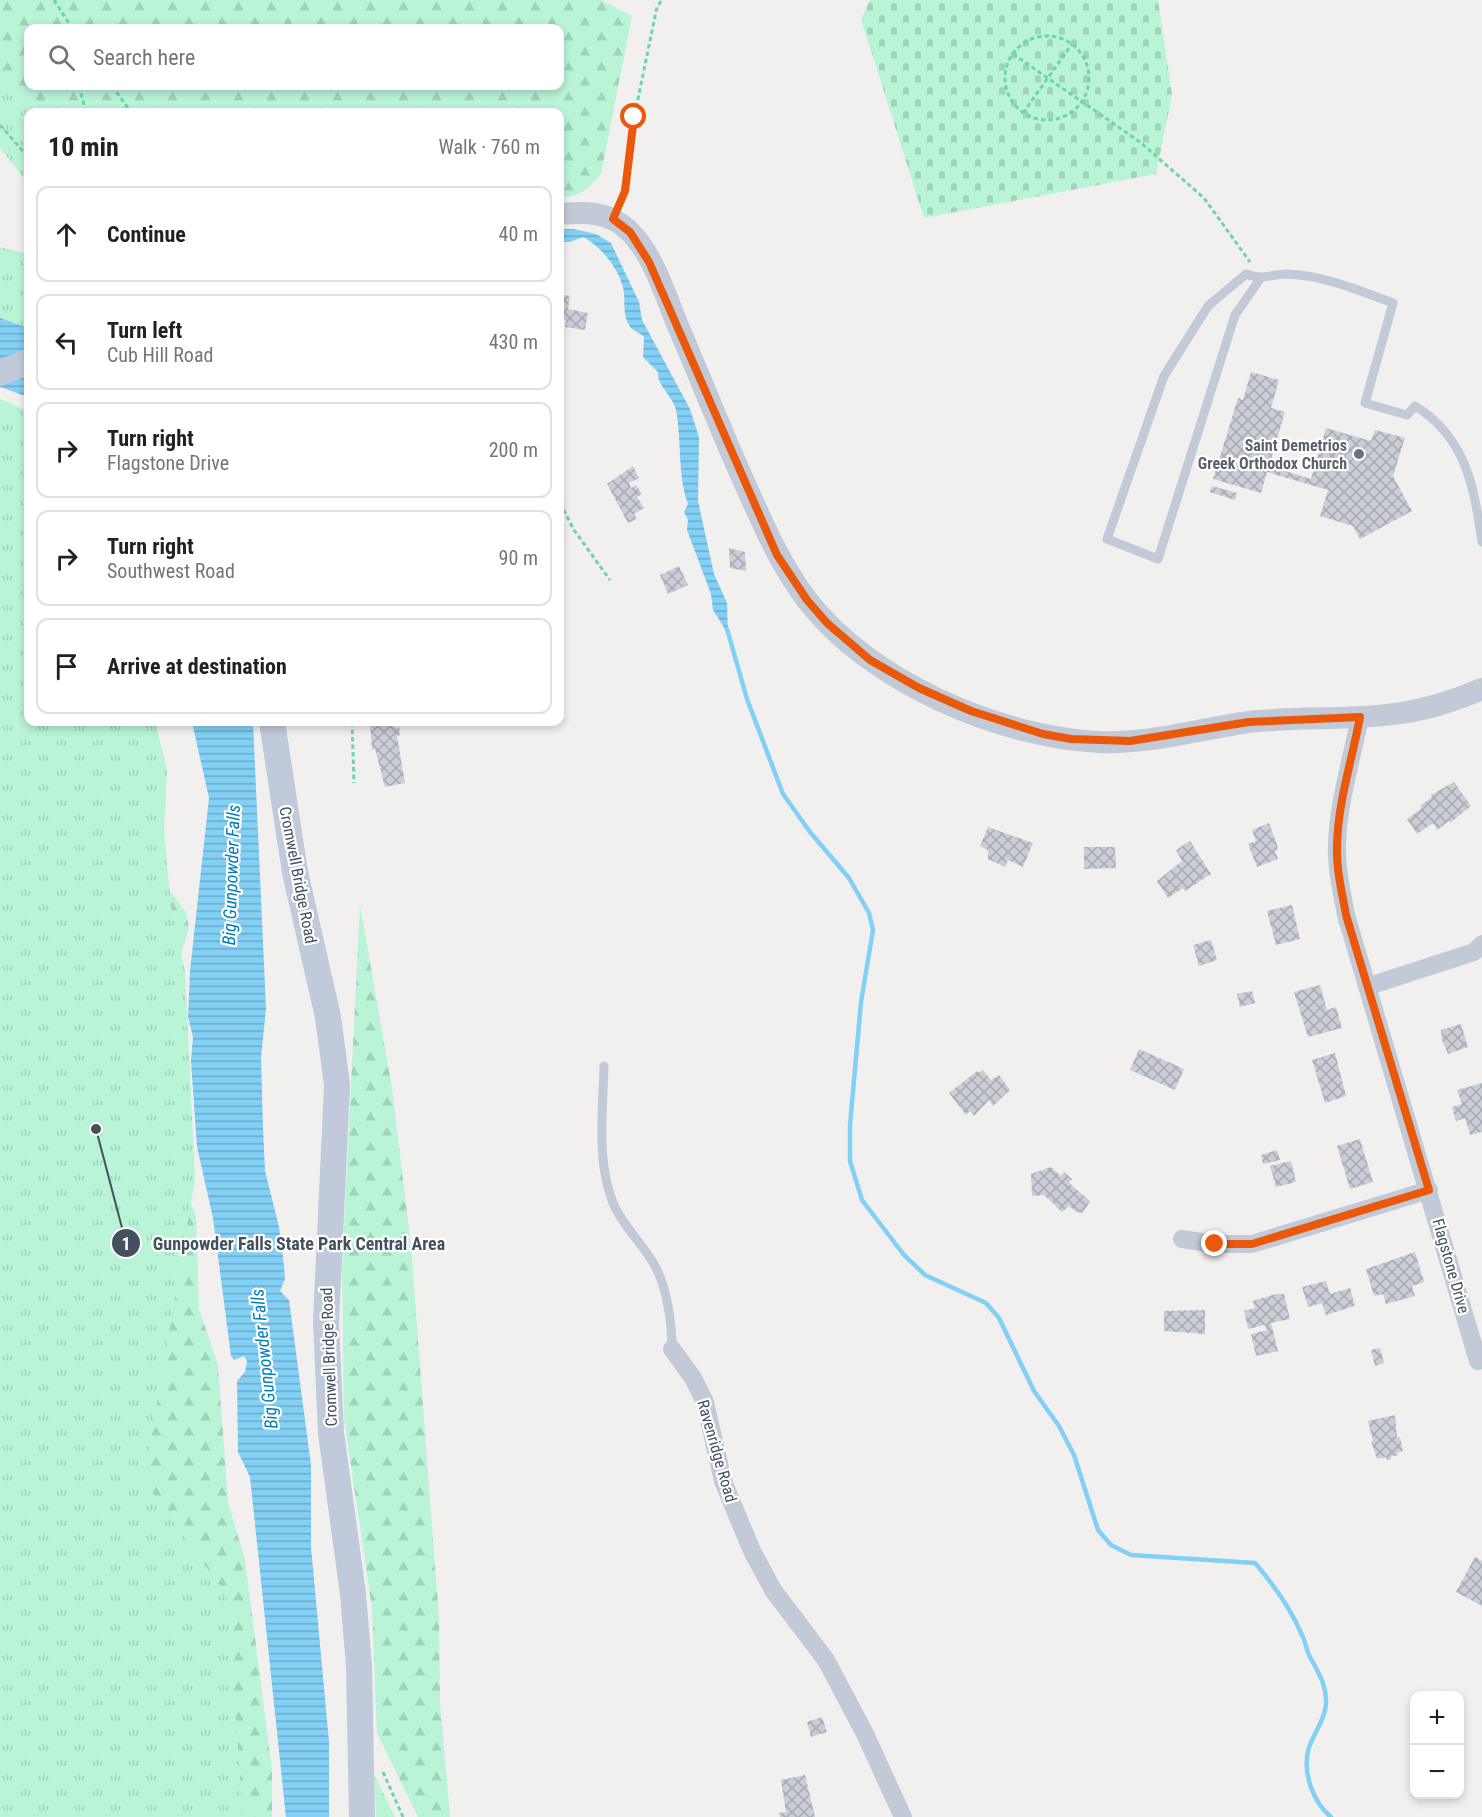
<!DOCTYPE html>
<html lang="en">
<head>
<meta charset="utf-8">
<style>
  body { margin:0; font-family:"Roboto Condensed",sans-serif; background:#f6f6f6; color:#202124 }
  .controls { position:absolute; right:18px; bottom:18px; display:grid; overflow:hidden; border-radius:12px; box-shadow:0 3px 9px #0003 }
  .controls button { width:54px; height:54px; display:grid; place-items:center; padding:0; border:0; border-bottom:2px solid #e0e0e0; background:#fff; color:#202124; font:30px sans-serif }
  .stop { position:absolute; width:18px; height:18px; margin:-14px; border:4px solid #ea580c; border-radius:50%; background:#fff }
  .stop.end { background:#ea580c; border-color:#fff; box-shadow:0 2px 6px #0008 }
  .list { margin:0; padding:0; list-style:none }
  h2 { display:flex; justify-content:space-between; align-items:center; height:78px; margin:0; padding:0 24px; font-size:26px }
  h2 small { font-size:20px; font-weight:400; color:#757577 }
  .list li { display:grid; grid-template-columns:39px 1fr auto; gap:18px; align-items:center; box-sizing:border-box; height:96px; margin:0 12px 12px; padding:0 12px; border:2px solid #e0e0e0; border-radius:12px }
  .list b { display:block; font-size:22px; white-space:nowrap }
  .list p { margin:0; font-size:20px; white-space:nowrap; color:#757577 }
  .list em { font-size:20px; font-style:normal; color:#757577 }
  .icon { flex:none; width:33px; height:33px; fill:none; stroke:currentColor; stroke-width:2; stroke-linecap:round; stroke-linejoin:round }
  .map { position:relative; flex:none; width:1482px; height:1817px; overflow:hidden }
  .search { position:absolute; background:#fff; box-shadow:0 3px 9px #0003; left:24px; top:24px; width:540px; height:66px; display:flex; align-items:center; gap:15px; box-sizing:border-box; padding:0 21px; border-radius:12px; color:#757577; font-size:22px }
  .panel { position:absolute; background:#fff; box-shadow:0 3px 9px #0003; left:24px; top:108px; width:540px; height:618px; border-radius:12px }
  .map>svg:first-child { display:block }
</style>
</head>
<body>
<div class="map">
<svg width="1482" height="1817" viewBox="0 0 1482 1817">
  <defs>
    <pattern id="forest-firs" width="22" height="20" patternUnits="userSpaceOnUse" patternTransform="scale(1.5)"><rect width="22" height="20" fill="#b9f4d7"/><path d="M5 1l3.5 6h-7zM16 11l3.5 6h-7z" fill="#a0d3bb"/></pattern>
    <pattern id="cemetery-stones" width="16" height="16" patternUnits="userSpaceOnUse" patternTransform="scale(1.5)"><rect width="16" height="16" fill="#b9f4d7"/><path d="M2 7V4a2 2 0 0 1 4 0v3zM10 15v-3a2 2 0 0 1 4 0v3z" fill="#a0d3bb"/></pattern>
    <pattern id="park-tufts" width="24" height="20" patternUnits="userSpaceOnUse" patternTransform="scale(1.5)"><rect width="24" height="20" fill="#b9f4d7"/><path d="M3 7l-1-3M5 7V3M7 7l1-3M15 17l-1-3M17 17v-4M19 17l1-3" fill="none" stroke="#a0d3bb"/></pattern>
    <pattern id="water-rules" width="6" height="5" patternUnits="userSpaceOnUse" patternTransform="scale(1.5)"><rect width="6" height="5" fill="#82d0f5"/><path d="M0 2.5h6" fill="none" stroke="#6cabca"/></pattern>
    <pattern id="building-cross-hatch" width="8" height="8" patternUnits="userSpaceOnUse" patternTransform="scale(1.5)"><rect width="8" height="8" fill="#cbcdd6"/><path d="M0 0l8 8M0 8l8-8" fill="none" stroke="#a7a9b1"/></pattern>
  </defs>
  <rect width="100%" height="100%" fill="#f2efef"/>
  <!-- forest -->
  <g fill="url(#forest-firs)" fill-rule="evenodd">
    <path d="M0,0H601L632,16L601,174C588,189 580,197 560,197V112H28L0,75ZM28,28H560V86H28Z"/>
    <polygon points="163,882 186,912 189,927 167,1004 177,1167 196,1215 199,1309 218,1365 228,1502 245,1560 272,1770 272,1817 101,1817"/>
    <polygon points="360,905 392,1088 411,1246 439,1619 440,1701 450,1817 418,1817 377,1733 372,1609 344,1418 342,1265"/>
    <polygon points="374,1774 395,1817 376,1817"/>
  </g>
  <!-- cemetery -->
  <polygon fill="url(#cemetery-stones)" points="870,0 1158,0 1172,95 1156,174 924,218 861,19"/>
  <!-- park -->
  <g fill="url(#park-tufts)">
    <polygon points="0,68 34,112 28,112 28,183 0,148"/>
    <polygon points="0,247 28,254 28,337 0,349"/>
    <polygon points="0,399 28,411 28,722 155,722 167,769 164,830 171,907 185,971 195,1179 144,1481 227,1596 243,1817 0,1817"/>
  </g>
  <!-- water -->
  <g fill="url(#water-rules)">
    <path d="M560,229H574L596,234L611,243L639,302L642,320L690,409L699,437L698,501L714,574L727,603L728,634L713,610L711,594L687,530L688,520L684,512L688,504C677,473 682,441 676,410C673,396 657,386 658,372L643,357L644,337C639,332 632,331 629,325C623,315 625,305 624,293C622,272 601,246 583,237L570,242H560Z"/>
    <polygon points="0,318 25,327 28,326 28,397 0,387"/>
    <polygon points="192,722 253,722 266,1008 261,1058 263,1128 265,1171 279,1227 284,1266 285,1279 280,1291 289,1300 311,1465 311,1547 329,1742 329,1817 286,1817 250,1477 238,1452 237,1381 245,1372 247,1361 244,1356 234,1360 231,1356 213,1218 197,1147 191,1061 193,1037 188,1017 190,971 209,798"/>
  </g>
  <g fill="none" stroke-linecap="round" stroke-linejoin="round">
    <!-- stream -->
    <path stroke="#82d0f5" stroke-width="4.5" d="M727,629L747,699L783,794L810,832L849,878L869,913L873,930L861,1002L850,1125V1161L862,1200L904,1255L925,1275L986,1303L999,1318L1034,1391L1059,1426L1074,1455L1098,1530L1111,1545L1131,1555L1255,1563C1274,1585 1291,1609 1302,1635C1306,1642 1306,1651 1310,1657C1318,1672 1327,1685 1326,1704C1325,1721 1312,1735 1308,1751C1303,1774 1313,1802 1331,1817"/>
  </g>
  <!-- building -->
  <g fill="url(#building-cross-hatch)">
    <polygon points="560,294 570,296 568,309 588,313 585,330 565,327 566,320 560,319"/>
    <polygon points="1251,372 1279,380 1271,408 1285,412 1269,466 1311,479 1326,428 1371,441 1375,430 1405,438 1393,476 1412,511 1360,539 1353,526 1320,516 1328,490 1267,472 1261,493 1213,479 1238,398 1243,400"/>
    <polygon points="633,466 639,478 629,483 631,488 636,485 642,494 637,497 644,508 634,514 637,519 628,523 607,484"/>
    <polygon points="1212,486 1237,493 1235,500 1210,492"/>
    <polygon points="729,548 745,552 746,571 730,568"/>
    <polygon points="679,566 688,585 668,594 660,575"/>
    <polygon points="370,722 394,722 395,728 399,727 400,735 397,736 405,783 385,787 375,749 372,750"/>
    <polygon points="1454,782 1471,806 1450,823 1449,821 1437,830 1433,823 1417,834 1407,819 1422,808 1420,806 1432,797 1431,795"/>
    <polygon points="1269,823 1277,845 1278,850 1275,851 1278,859 1257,867 1248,844 1256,841 1252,830"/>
    <polygon points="988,827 1033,843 1023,867 1008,860 1005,867 988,859 988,850 980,846"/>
    <polygon points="1190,841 1211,874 1185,891 1183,888 1168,898 1157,881 1182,861 1176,850"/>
    <polygon points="1084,847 1115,847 1116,868 1084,869"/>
    <polygon points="1292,905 1300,939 1276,945 1267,911"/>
    <polygon points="1211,940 1217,960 1199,966 1193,945"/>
    <polygon points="1320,985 1327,1010 1336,1007 1342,1028 1308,1037 1294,992"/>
    <polygon points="1252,991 1255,1003 1240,1007 1237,994"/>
    <polygon points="1461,1024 1468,1047 1448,1054 1442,1040 1441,1030"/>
    <polygon points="1139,1049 1184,1069 1175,1090 1130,1070"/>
    <polygon points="1335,1053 1346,1096 1325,1103 1312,1060"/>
    <polygon points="983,1070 991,1080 999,1075 1010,1090 993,1106 989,1100 974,1116 970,1111 966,1115 949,1093 977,1071 979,1073"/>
    <polygon points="1482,1083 1482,1132 1470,1135 1465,1118 1456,1121 1452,1107 1462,1104 1457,1090"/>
    <polygon points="1360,1139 1373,1182 1350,1189 1337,1146"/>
    <polygon points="1277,1150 1280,1160 1263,1164 1261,1155"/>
    <polygon points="1291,1161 1296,1182 1276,1187 1270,1166"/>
    <polygon points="1051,1167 1061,1176 1064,1172 1072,1179 1069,1183 1090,1201 1083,1213 1076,1212 1069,1206 1062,1212 1044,1195 1032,1196 1031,1174"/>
    <polygon points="1415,1252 1424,1282 1412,1286 1415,1296 1386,1304 1383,1294 1374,1296 1366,1269"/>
    <polygon points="1326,1281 1330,1294 1350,1288 1355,1306 1326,1315 1322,1303 1308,1307 1302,1287"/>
    <polygon points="1276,1294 1284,1294 1290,1319 1271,1323 1278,1351 1256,1356 1251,1334 1267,1330 1265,1325 1248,1329 1244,1311 1255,1308 1253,1301"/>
    <polygon points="1205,1310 1205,1334 1164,1331 1164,1311"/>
    <polygon points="1380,1348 1384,1363 1375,1366 1371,1350"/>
    <polygon points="1395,1415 1397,1437 1400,1437 1403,1451 1397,1453 1398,1455 1391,1457 1391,1459 1387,1460 1386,1457 1377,1459 1371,1441 1373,1441 1368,1421"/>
    <polygon points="1475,1557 1482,1561 1482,1606 1456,1592"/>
    <polygon points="822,1717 827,1732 811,1737 807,1722"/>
    <polygon points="805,1775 815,1817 780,1817 779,1813 786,1812 781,1780"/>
  </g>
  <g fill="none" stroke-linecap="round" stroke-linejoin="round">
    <!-- path -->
    <g stroke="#6ed5ae" stroke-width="3" stroke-dasharray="4.5 3" stroke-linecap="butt">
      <polyline points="54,0 72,28"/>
      <circle cx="1047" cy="78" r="42"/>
      <polyline points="1013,54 1140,142 1204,198 1250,262"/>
      <polyline points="79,86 86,112"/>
      <polyline points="112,86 131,112"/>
      <polyline points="1023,113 1072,44"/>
      <polyline points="0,125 28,157"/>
      <polyline points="620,203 625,191 634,118 657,7 662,0"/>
      <polyline points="560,503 574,530 610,580"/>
      <polyline points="352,722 354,783"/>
      <polyline points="383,1772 403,1817"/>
    </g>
    <!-- service -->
    <g stroke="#c1cad6" stroke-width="9">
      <path d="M1260,279L1235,315L1158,559L1107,539L1164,376L1208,306L1246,274C1265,281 1268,274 1286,274C1323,275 1358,290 1393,303L1365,403L1407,415L1415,406C1466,437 1474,487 1482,542"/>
      <path d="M604,1066C603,1111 596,1160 613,1203C622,1225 642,1243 654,1264C667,1287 672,1323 672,1349"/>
    </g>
    <!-- minor -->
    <g stroke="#c1cad6" stroke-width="18">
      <path d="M1360,717C1352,759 1338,802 1337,845C1336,869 1342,892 1346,915L1478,1361"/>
      <polyline points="1369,986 1474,952 1482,944"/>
      <polyline points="1182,1239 1215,1244 1252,1244 1429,1190"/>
      <polyline points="672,1349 693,1378 705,1402 723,1481 752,1551 773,1590 826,1660 865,1734 903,1817"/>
    </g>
    <!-- tertiary -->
    <path stroke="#c1cad6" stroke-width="22" d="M560,214C585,212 608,211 628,230C653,253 665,295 678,326C702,382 724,438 749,493C766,531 782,567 807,600C869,681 998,737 1099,742C1151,744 1199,729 1249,722C1300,716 1351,721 1401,713C1429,709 1456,700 1482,689"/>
    <!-- secondary -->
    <g stroke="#c0cada" stroke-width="26">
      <polyline points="0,373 28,362"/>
      <polyline points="272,722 295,872 328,1017 337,1085 326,1322 331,1433 353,1594 359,1666 362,1817"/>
    </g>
  </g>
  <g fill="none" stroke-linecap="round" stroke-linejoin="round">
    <!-- route -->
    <path stroke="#ea580c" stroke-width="8" d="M634,117L625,191L613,219L630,232L649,262L777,555L807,600L827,623L870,660L919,688L971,711L1043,734L1071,739L1130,741L1249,722L1360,717C1352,760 1338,802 1337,845C1336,869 1342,892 1346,915L1429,1190L1252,1244H1215"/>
  </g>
  <!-- markers -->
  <circle fill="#6b7280" stroke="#fff" stroke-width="2" cx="1359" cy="454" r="6"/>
  <g text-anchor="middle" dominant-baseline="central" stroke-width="4.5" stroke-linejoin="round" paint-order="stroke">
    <!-- worship labels -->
    <g font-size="16" font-weight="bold" fill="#5b616d" stroke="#fff" text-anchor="end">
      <text x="1347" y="445">Saint Demetrios<tspan x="1347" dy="18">Greek Orthodox Church</tspan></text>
    </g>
    <!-- street labels -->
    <g font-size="16" fill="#45505f" stroke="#fff">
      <text transform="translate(298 875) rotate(79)">Cromwell Bridge Road</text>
      <text transform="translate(1451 1266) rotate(74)">Flagstone Drive</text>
      <text transform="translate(329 1357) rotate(-92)">Cromwell Bridge Road</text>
      <text transform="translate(717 1451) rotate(74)">Ravenridge Road</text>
    </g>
    <!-- water labels -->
    <g font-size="18" font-style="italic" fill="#007cb7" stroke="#fff">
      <text transform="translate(231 875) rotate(-88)">Big Gunpowder Falls</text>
      <text transform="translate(264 1359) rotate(-96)">Big Gunpowder Falls</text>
    </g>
  </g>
  <!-- callouts -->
  <path fill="none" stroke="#45505f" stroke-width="2" d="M96 1129L126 1243"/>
  <g fill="#45505f" stroke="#fff" stroke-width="2">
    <circle cx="96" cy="1129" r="6"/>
    <circle cx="126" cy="1243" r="15"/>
  </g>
  <g font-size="18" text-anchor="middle" font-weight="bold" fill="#fff">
    <text x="126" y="1250">1</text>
  </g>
  <g font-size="18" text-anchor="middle" font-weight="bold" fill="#45505f" stroke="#fff" stroke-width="4.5" stroke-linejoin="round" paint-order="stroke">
    <text x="299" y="1250">Gunpowder Falls State Park Central Area</text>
  </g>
</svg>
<div class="controls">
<button>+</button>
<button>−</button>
</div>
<div class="stop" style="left:634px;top:117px"></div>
<div class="stop end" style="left:1215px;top:1244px"></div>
<div class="search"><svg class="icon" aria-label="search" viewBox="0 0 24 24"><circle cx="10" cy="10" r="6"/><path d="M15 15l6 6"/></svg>Search here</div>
<section class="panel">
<h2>10 min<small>Walk · 760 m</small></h2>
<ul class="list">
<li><svg class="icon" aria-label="ahead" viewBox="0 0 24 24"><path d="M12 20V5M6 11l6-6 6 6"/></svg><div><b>Continue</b></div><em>40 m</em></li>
<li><svg class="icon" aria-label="left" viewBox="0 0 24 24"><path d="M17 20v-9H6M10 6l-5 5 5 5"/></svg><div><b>Turn left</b><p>Cub Hill Road</p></div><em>430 m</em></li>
<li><svg class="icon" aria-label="right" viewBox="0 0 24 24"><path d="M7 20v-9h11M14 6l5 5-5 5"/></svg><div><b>Turn right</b><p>Flagstone Drive</p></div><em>200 m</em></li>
<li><svg class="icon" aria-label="right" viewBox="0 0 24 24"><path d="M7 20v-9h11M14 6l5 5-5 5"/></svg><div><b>Turn right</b><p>Southwest Road</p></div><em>90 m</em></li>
<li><svg class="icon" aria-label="arrive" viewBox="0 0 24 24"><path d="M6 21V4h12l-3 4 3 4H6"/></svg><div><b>Arrive at destination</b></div></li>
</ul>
</section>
</div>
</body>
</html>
